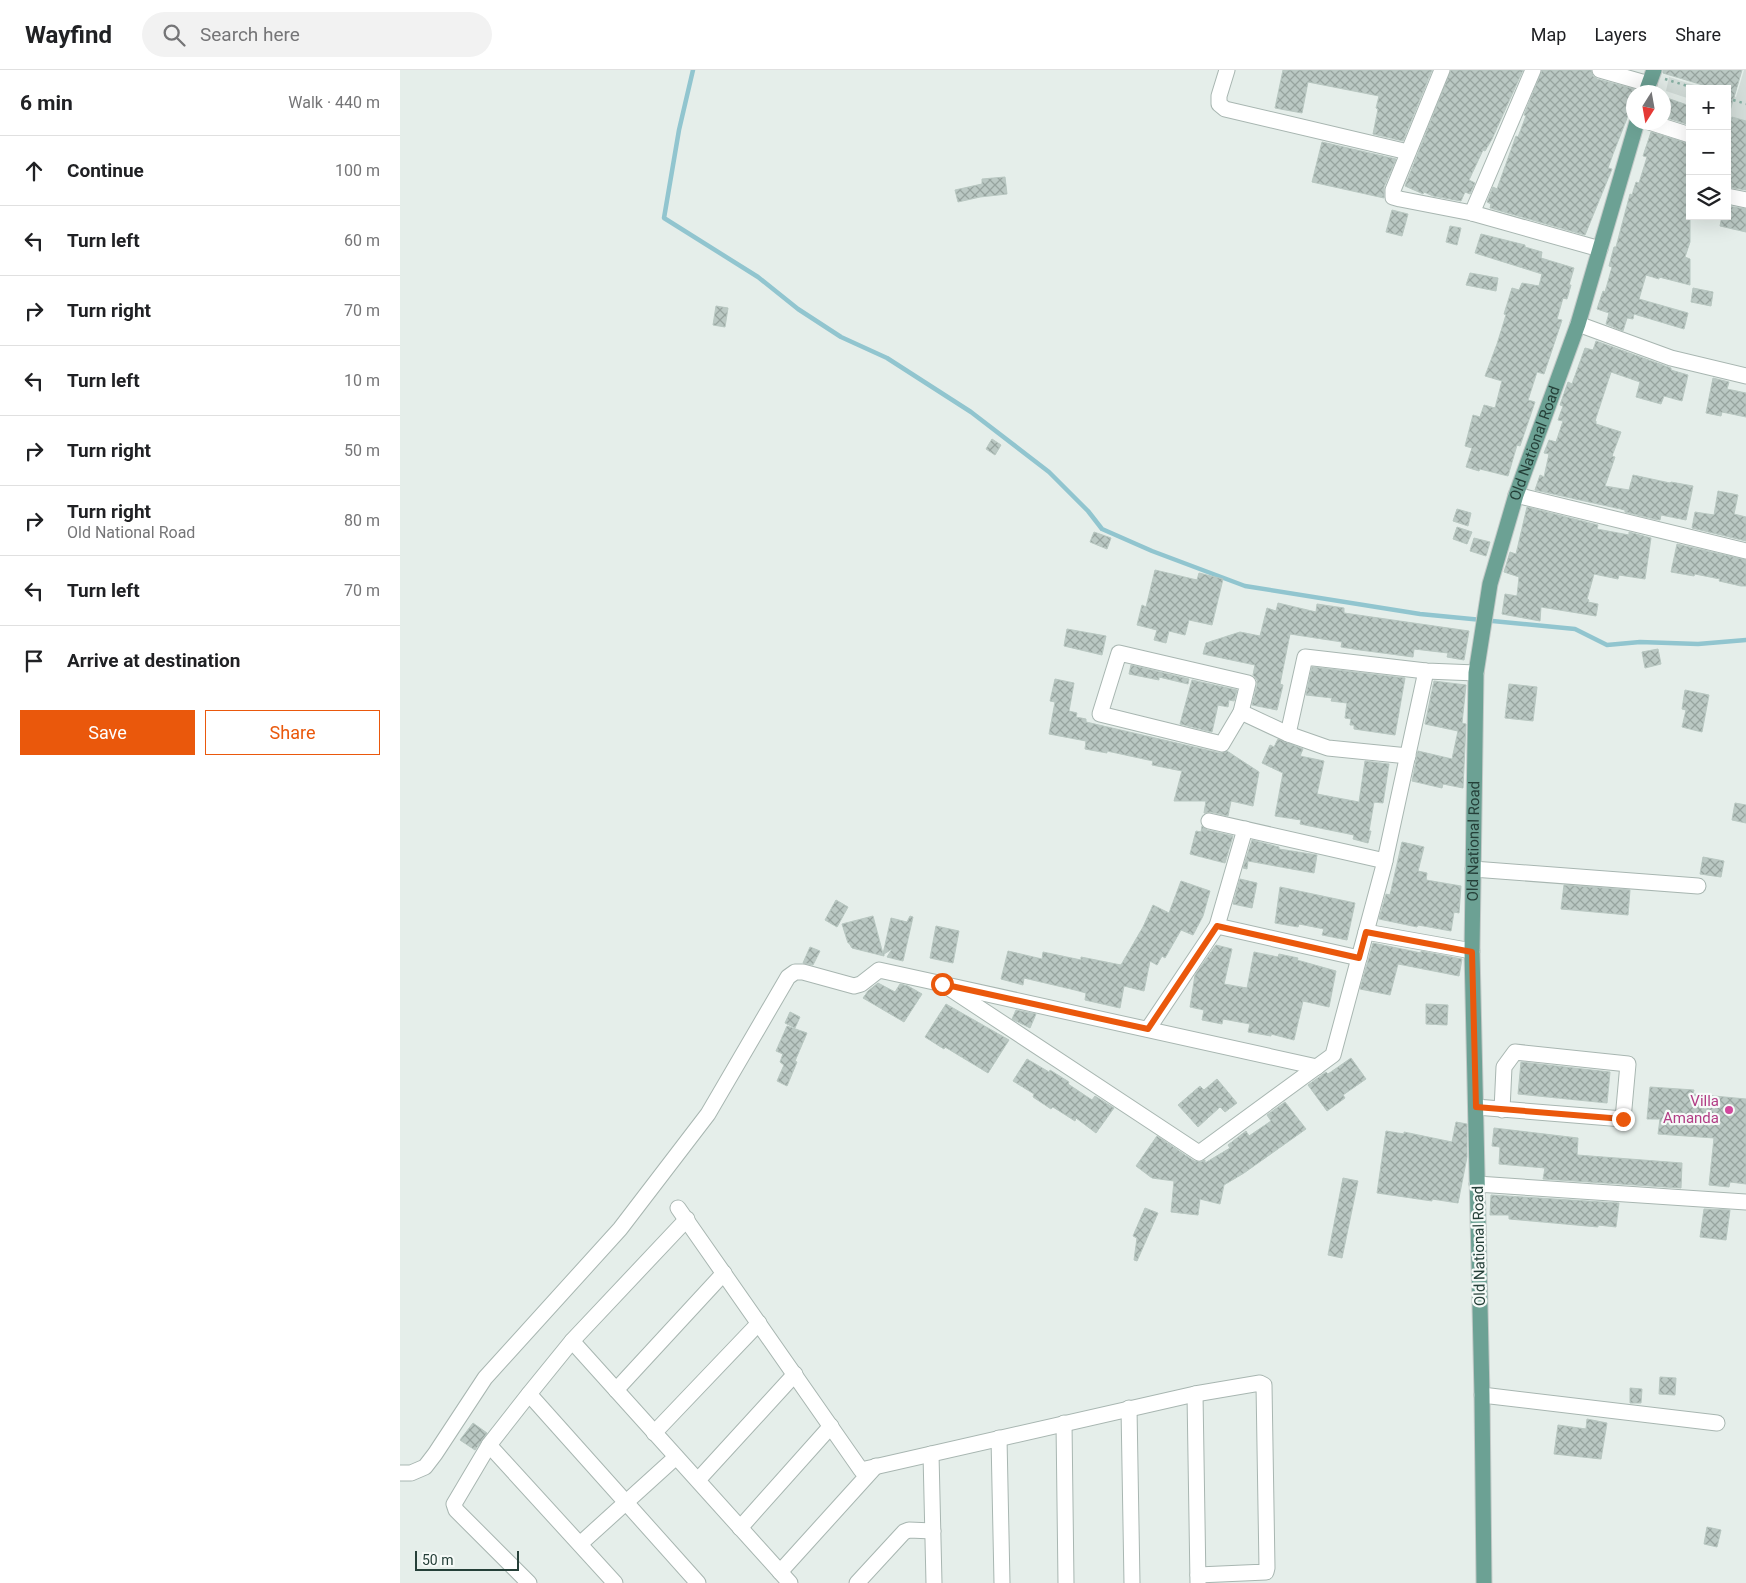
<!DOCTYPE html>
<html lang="en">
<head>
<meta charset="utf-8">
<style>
  body { margin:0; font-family:Roboto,sans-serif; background:#f2f2f2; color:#202124 }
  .controls { position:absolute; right:15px; top:15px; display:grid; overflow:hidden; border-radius:0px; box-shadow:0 5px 20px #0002 }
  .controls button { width:45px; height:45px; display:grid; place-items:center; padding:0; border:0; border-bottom:1px solid #e0e0e0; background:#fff; color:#202124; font:25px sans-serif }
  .compass { position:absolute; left:1226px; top:15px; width:45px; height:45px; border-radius:50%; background:#fff; box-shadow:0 5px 20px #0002; rotate:191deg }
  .scale { position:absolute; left:15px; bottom:12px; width:104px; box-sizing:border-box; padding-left:5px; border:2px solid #253f38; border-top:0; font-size:14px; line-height:18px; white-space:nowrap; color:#253f38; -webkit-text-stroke:4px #f6faf8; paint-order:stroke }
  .stop { position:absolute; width:15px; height:15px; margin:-11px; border:4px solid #ea580c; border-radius:50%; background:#fff }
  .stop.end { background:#ea580c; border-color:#fff; box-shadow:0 1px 5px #0008 }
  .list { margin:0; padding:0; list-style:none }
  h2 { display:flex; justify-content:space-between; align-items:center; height:65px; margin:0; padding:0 20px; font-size:21px }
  h2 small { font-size:16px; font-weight:400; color:#757577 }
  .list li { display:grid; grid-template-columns:32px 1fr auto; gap:15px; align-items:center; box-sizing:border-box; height:70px; padding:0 20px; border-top:1px solid #e0e0e0 }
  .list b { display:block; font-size:19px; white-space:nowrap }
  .list p { margin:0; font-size:16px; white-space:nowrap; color:#757577 }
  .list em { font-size:16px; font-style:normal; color:#757577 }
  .actions { display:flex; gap:10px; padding:15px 20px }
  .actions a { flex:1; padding:11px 0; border:1px solid #ea580c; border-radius:0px; text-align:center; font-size:18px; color:#ea580c }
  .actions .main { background:#ea580c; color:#fff }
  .icon { flex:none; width:28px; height:28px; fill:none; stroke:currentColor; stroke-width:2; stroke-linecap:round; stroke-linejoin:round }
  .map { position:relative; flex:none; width:1346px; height:1513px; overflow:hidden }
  header { display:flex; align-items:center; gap:30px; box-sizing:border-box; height:70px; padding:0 25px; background:#fff; border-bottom:1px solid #e0e0e0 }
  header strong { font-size:24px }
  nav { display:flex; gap:28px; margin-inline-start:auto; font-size:18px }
  .search { width:350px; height:45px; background:#f2f2f2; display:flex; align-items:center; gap:12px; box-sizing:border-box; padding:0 18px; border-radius:28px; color:#757577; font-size:19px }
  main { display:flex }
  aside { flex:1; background:#fff }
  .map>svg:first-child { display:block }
</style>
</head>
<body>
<header>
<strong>Wayfind</strong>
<div class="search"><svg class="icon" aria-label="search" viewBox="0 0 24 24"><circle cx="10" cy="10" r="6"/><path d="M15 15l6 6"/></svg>Search here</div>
<nav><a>Map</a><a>Layers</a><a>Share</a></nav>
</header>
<main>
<aside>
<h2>6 min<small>Walk · 440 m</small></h2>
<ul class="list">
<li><svg class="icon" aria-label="ahead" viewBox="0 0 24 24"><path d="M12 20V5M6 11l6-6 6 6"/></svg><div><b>Continue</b></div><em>100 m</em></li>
<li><svg class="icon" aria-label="left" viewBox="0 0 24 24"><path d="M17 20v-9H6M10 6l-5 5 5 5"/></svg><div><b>Turn left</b></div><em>60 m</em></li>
<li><svg class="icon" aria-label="right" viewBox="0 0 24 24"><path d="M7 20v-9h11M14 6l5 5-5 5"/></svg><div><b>Turn right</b></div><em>70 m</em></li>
<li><svg class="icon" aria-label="left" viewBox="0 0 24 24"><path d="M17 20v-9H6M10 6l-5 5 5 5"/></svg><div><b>Turn left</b></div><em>10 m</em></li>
<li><svg class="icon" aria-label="right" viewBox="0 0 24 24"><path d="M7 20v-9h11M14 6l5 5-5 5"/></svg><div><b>Turn right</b></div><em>50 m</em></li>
<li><svg class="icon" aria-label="right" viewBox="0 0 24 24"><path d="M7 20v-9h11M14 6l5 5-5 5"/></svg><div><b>Turn right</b><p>Old National Road</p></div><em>80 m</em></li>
<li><svg class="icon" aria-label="left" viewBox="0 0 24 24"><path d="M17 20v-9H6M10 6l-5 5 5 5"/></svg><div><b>Turn left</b></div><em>70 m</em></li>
<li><svg class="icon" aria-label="arrive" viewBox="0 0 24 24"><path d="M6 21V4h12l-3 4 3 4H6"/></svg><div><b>Arrive at destination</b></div></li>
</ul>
<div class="actions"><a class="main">Save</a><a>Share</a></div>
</aside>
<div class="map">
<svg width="1346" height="1513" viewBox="0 0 1346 1513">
  <defs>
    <pattern id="building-cross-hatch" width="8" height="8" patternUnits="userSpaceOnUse" patternTransform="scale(1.25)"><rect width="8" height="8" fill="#bac8c3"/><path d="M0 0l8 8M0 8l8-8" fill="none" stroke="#97a49f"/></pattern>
  </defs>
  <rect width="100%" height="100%" fill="#e5eeea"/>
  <!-- built -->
  <g fill="#d3ddd9">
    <polygon points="1344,0 1346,0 1346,98 1327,94 1327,25 1336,27"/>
    <polygon points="1269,7 1307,19 1290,19 1290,29 1266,21"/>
  </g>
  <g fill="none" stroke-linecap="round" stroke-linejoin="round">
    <!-- stream -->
    <polyline stroke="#91c5cf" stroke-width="4.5" points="293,0 279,60 264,148 358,207 398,239 441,267 487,288 571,342 649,402 688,441 702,459 752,481 845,516 1020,544 1175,559 1207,575 1240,572 1298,574 1346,570"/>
  </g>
  <!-- building -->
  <g fill="url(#building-cross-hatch)" stroke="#b8c7c1">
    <polygon points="883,0 1032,0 1003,71 973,64 978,39 976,38 979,26 908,12 902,43 875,38"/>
    <polygon points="1051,0 1123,0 1092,69 1085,81 1083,80 1069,110 1075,113 1070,124 1065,122 1061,131 1033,126 1024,122 1023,124 1021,123 1005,116"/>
    <polygon points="1142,0 1191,0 1193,6 1197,9 1234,19 1234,44 1229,43 1213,84 1208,98 1212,99 1185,165 1090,138 1091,134 1087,132 1093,117 1097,119 1116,66 1118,67 1126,46 1124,45"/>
    <polygon points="1263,0 1342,0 1330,41 1327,40 1327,19 1316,19 1263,3"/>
    <polygon points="1264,27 1290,36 1290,55 1264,47"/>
    <polygon points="1332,47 1346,51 1346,120 1327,117 1327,64"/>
    <polygon points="1251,62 1290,74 1290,172 1285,187 1290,189 1290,215 1259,207 1259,209 1246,205 1239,229 1288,243 1284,259 1234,244 1233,249 1227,248 1223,261 1206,254 1209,243 1197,239 1203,221 1205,222 1212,197 1209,196 1214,177 1216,177 1230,124 1232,125 1236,112 1239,113 1247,87 1243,86"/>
    <polygon points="922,72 996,89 984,117 984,128 912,112"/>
    <polygon points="605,107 607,124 580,127 558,132 555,120 582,114 582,109"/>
    <polygon points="1327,136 1346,139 1346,162 1320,156 1322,146 1327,146"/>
    <polygon points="992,140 1008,144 1002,166 986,162"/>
    <polygon points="1050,156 1061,158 1057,175 1046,172"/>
    <polygon points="1081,164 1125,175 1125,177 1142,182 1141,188 1174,198 1169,215 1171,215 1167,229 1163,228 1157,249 1162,250 1144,304 1137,302 1128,330 1135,332 1120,376 1117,375 1108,406 1080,399 1079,401 1066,397 1072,378 1065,376 1073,345 1080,347 1084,335 1095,338 1102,311 1085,306 1097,274 1106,245 1104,244 1112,218 1119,220 1122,213 1139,216 1142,204 1075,183"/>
    <polygon points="1070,203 1098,208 1096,221 1066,215"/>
    <polygon points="1293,218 1313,222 1311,236 1291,232"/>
    <polygon points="316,236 328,238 325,257 313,255"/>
    <polygon points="1196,271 1271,298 1271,300 1288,305 1282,331 1264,326 1261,334 1236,327 1240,312 1211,302 1195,351 1196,351 1196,354 1221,362 1212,386 1215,387 1205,416 1229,420 1233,405 1270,413 1271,412 1293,416 1286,450 1261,445 1260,450 1254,449 1225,442 1225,440 1135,420 1140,405 1144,407 1149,384 1144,383 1149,370 1156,372 1163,351 1158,350 1163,336 1160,335 1168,312 1172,314 1185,278 1193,280"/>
    <polygon points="1313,308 1329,312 1327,319 1346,323 1346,347 1322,342 1321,346 1306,343"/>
    <polygon points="592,369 601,375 595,385 586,379"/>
    <polygon points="1318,421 1338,425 1334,444 1346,447 1346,471 1292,458 1295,442 1314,445"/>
    <polygon points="1127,437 1198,455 1197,459 1229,465 1229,462 1251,468 1245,509 1219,505 1218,509 1194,504 1187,529 1189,530 1188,532 1198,534 1196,546 1141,537 1140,551 1102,544 1105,524 1117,526 1119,507 1104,502 1110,482 1116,484"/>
    <polygon points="1057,439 1071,443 1068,456 1053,451"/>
    <polygon points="1057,457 1072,462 1067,474 1053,469"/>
    <polygon points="694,462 711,468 707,479 690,472"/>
    <polygon points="1074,468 1090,472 1086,486 1070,481"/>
    <polygon points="1277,474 1346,490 1346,516 1341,516 1319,511 1320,509 1295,504 1294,506 1271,502"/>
    <polygon points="755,500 797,510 799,503 823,509 812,555 789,550 785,565 769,561 766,573 754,570 757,560 737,555 742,535 746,537"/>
    <polygon points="878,533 916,542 917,534 944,538 944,543 1069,561 1064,590 1047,587 1048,583 1014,579 1013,587 960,580 941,577 942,572 890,564 880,614 883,615 877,640 852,635 857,615 857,610 853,605 855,595 803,584 806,573 840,562 860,566 867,538 876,541"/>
    <polygon points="667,559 706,566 702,585 664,576"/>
    <polygon points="1258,579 1261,594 1245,598 1242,582"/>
    <polygon points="731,595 789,609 788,614 759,607 759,610 729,604"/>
    <polygon points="912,597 1005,608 995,665 954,659 954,655 950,655 951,649 945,648 947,633 931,631 932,628 906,625"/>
    <polygon points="655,609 674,613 669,641 677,643 676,647 686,649 686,652 820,683 827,681 859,702 853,736 831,731 828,746 811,742 804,743 806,731 774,731 782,701 752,695 753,691 707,681 707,683 685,679 686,671 649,664 655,632 650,631"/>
    <polygon points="792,610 837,620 834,631 829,630 828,637 818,635 812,662 780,654"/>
    <polygon points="1034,611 1066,615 1062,653 1066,654 1063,718 1043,714 1042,718 1012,711 1018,681 1052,689 1058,661 1025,654"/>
    <polygon points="1109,614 1137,617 1133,651 1105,648"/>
    <polygon points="1285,620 1309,625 1302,662 1282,657 1286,640 1282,639"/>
    <polygon points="878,669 903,679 900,686 924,691 917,724 959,732 965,691 989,694 983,733 974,732 969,761 971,761 968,773 953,769 954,765 900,754 901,750 875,746 883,703 862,693 870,675 874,677"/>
    <polygon points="1335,733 1346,735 1346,753 1332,750"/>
    <polygon points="802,756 807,760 833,766 825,793 790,784 796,761 801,762"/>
    <polygon points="852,770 879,777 879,779 917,785 914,803 848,791 847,799 843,798"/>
    <polygon points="1002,772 1024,777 1018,801 1027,803 1026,810 1061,816 1059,843 1054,842 1051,861 1018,855 1017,857 979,849 986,824 990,825"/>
    <polygon points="1303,787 1324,791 1321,807 1300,804"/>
    <polygon points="840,809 857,813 852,838 833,834"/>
    <polygon points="781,811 810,821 803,846 793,865 781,860 765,888 762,886 757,895 750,891 744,921 724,916 720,938 685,930 686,923 675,920 624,908 623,915 601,909 608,881 642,889 643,882 681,890 681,887 721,895 743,857 753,835 769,843"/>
    <polygon points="1164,815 1230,820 1228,845 1161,839"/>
    <polygon points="880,817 955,833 947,870 922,865 924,859 899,854 898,857 875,853"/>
    <polygon points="436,830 448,837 437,857 425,850"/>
    <polygon points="473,846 483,884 491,848 507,852 510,846 513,847 503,891 487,887 492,879 484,884 484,886 452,878 449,873 448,873 442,854"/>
    <polygon points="536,856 559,861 553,893 530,888"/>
    <polygon points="973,873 1021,883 1021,881 1062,889 1059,906 998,894 990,925 960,919"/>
    <polygon points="816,875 832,879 824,914 847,918 854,882 878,887 879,884 898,888 897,890 936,901 929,937 903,931 894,970 871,964 871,966 848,962 850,954 823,949 822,954 802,950 804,940 790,937 795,905"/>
    <polygon points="410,877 420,881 413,895 403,893"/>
    <polygon points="478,913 495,922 500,914 508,916 522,924 504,952 463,928 468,921"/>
    <polygon points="546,934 609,970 588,1003 545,977 544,979 525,967"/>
    <polygon points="1026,934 1048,935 1047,955 1026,954"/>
    <polygon points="616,940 636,944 630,958 612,949"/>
    <polygon points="390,942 400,947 395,958 385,953"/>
    <polygon points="387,956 407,963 395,991 397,992 387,1016 377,1011 384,995 380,992 383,984 376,981"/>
    <polygon points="951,988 966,1009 943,1025 945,1028 927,1041 908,1015 926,1002 928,1004"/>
    <polygon points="627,989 649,1002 650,1000 669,1012 668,1014 692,1030 695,1026 714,1038 696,1063 676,1048 675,1051 653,1037 651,1039 633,1027 634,1024 613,1011"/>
    <polygon points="1121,992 1210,1002 1207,1033 1118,1024"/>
    <polygon points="817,1009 837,1033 825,1042 820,1037 798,1057 778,1035 800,1016 804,1020"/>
    <polygon points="1250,1017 1294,1020 1293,1024 1346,1029 1346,1114 1330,1112 1329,1117 1309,1115 1314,1068 1258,1064 1260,1049 1247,1049"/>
    <polygon points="885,1032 906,1059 844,1103 824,1115 820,1134 800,1129 798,1145 771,1142 774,1111 752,1108 736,1096 757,1066 794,1091 800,1092 805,1090 805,1093 830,1078 828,1075 846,1061 849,1066 871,1051 867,1045"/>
    <polygon points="1056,1052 1067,1054 1067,1087 1058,1133 1032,1129 1032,1131 977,1123 986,1061 1004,1064 1004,1062 1052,1072"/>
    <polygon points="1094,1058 1178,1068 1177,1085 1282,1093 1281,1118 1143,1109 1145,1098 1099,1094 1100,1077 1092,1076"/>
    <polygon points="943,1108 958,1111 942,1188 928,1185"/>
    <polygon points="1091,1125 1219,1133 1216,1157 1198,1155 1198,1157 1109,1149 1109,1145 1090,1145"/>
    <polygon points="745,1138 758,1143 737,1191 734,1190 737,1168 733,1166"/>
    <polygon points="1304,1139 1330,1140 1326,1170 1300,1167"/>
    <polygon points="1260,1307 1276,1308 1275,1325 1259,1324"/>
    <polygon points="1230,1318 1242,1319 1241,1333 1230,1333"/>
    <polygon points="1187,1349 1207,1353 1201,1389 1154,1384 1158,1355 1186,1359"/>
    <polygon points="73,1353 87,1363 75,1380 60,1370"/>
    <polygon points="1307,1457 1321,1460 1317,1477 1304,1474"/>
  </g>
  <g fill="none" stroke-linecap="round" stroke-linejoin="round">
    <defs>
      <g id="minor">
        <polyline points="827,0 819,26 819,34 825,39 1008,82"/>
        <polyline points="1042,0 993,120 993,127 1000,129 1072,143 1200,179"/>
        <polyline points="1200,0 1249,14"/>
        <polyline points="1249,52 1290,65"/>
        <polyline points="1327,126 1346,130"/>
        <polyline points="1072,143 1133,0"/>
        <polyline points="1178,254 1271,288 1346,306"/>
        <polyline points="1116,425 1346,481"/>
        <polygon points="719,583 848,613 841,642 822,674 700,644"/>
        <polyline points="841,642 888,664 928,678 1008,686"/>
        <polyline points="888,664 905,587 1026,601 1076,603"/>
        <polyline points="809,751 985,791"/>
        <polyline points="1073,799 1298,816"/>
        <polyline points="817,856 845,759"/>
        <polyline points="966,862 1072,881"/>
        <polyline points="551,916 917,997"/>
        <polyline points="748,959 817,856 959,888"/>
        <polyline points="1076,1037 1223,1049 1228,994 1115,982 1104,997 1102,1040"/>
        <polyline points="1077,1114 1346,1132"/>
        <polyline points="278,1138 461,1400 795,1324 860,1313 864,1315 867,1498 866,1502 798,1505"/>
        <polyline points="172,1271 390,1513"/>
        <polyline points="216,1320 324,1203"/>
        <polyline points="129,1324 298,1513"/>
        <polyline points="795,1324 798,1513"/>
        <polyline points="1082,1325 1317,1353"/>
        <polyline points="729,1338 732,1513"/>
        <polyline points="664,1353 666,1513"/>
        <polyline points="254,1363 359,1253"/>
        <polyline points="599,1368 602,1513"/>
        <polyline points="89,1375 215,1513"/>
        <polyline points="531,1384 534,1513"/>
        <polyline points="0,1403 11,1403 25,1397 35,1384 85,1308 220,1159 308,1044 388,907 395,902 403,902 454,916 461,914 479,900 543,914 799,1083 933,985 984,795 1026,601"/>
        <polyline points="298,1410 395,1304"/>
        <polyline points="340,1458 431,1356"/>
        <polyline points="180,1474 276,1387"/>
        <polyline points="380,1502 476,1396"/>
        <polyline points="129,1513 56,1440 54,1434 89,1375 129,1324 172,1271 287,1149"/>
        <polyline points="457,1513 504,1462 509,1460 533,1461"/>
      </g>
      <g id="major">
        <polyline points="1246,22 1254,0"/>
        <path id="s1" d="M1084,1513L1082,1325L1072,881L1076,603L1090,514L1116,425L1178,254L1237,52"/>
      </g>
    </defs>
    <!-- minor casing -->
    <use href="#minor" stroke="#a8b6b1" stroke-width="17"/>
    <!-- major casing -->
    <use href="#major" stroke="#c2c9c7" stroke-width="17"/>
    <!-- path -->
    <g stroke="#87afa3" stroke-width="2.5" stroke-dasharray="2.5 4" stroke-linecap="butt">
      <polyline points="1265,9 1297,19"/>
      <polyline points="1327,28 1346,34"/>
    </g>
    <!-- minor -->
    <use href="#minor" stroke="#fff" stroke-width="15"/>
    <!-- major -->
    <use href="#major" stroke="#6ca194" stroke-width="15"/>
  </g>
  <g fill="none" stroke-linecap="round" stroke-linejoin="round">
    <!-- route -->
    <polyline stroke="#ea580c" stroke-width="6" points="542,914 748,959 817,856 959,888 966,862 1072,882 1076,1037 1223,1049"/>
  </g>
  <!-- markers -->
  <circle fill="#d1479c" stroke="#f6faf8" stroke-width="2" cx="1329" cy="1040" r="5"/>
  <g text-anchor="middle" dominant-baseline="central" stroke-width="4.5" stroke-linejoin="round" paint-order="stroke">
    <!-- street labels -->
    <g font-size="15" fill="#253f38" stroke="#f6faf8">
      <text stroke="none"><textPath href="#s1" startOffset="1148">Old National Road</textPath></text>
      <text stroke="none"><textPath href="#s1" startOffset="742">Old National Road</textPath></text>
      <text transform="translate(1079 1176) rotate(-91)">Old National Road</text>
    </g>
    <!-- hotel labels -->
    <g font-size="15" fill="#b23c85" stroke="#f6faf8" text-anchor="end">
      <text x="1319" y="1031">Villa<tspan x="1319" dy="17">Amanda</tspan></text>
    </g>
  </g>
</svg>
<div class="controls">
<button>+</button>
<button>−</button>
<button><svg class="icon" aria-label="layers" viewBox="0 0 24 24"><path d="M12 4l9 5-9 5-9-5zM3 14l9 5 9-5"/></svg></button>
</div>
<svg class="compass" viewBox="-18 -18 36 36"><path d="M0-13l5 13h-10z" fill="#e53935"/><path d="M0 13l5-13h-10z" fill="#757577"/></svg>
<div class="scale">50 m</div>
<div class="stop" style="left:542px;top:914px"></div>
<div class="stop end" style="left:1223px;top:1049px"></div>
</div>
</main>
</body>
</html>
